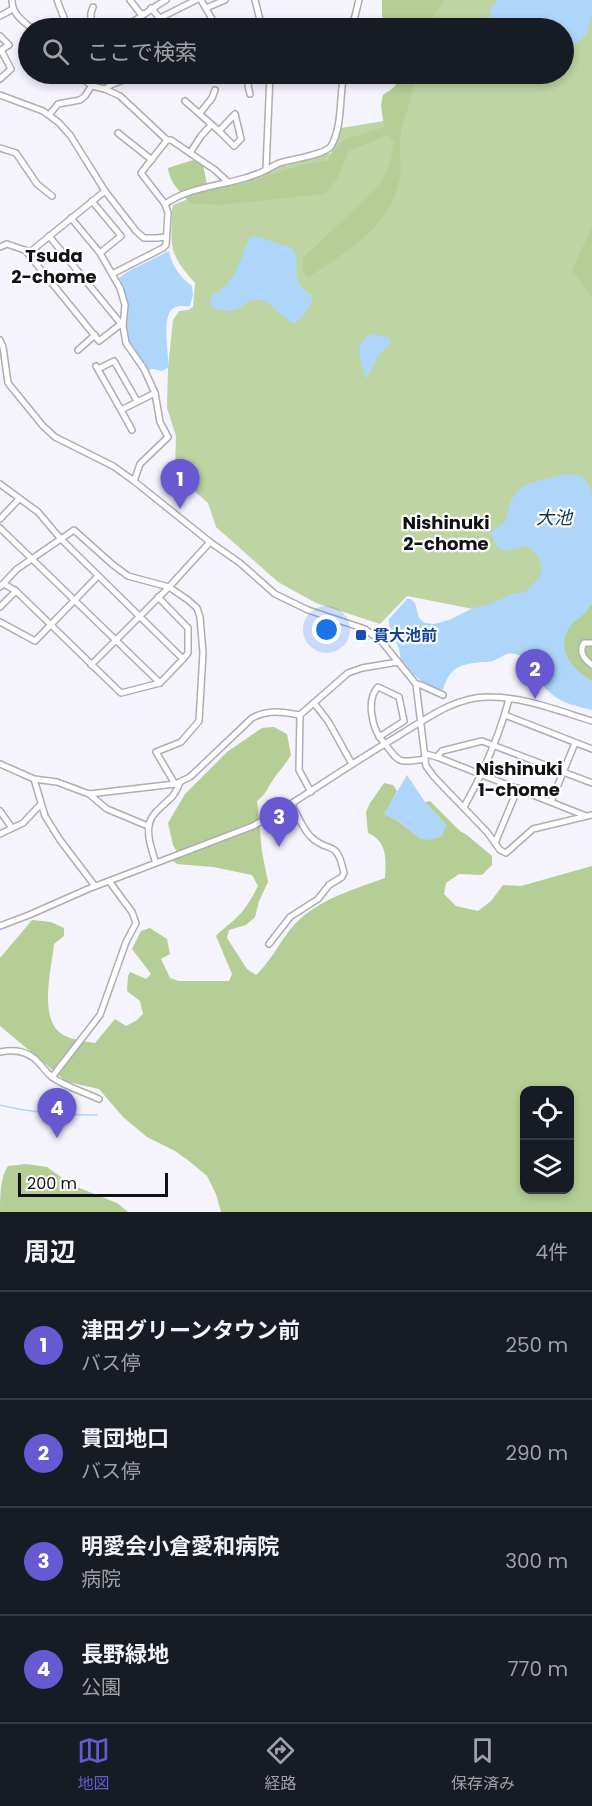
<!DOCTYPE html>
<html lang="ja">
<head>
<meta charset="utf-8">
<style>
  body { margin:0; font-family:Poppins,"Noto Sans JP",sans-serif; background:#242831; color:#f1f3f6 }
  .controls { position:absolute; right:18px; bottom:18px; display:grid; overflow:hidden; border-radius:12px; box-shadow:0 3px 9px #0003 }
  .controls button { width:54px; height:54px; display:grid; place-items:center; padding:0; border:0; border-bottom:2px solid #363941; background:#171b24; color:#f1f3f6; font:30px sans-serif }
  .scale { position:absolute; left:18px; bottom:15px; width:150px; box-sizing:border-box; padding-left:6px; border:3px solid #111114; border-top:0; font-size:16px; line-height:21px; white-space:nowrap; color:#111114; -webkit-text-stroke:4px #fff; paint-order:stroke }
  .you { position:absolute; left:327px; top:630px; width:21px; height:21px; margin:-15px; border:4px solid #fff; border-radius:50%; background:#1a73e8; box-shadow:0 0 0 9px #1a73e833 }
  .badge { display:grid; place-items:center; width:39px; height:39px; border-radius:50%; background:#6659d2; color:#fff; font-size:20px; font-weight:700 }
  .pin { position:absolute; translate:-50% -50px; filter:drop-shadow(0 2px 3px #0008) }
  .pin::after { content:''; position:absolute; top:32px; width:21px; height:18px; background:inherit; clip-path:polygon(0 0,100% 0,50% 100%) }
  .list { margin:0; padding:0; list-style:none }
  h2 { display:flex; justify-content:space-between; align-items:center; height:78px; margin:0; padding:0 24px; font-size:26px }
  h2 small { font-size:20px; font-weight:400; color:#9ea1a6 }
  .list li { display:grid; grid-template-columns:39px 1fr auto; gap:18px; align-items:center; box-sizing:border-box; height:108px; padding:0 24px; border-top:2px solid #363941 }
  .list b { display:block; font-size:22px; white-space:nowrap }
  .list p { margin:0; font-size:20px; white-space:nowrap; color:#9ea1a6 }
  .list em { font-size:20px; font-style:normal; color:#9ea1a6 }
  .icon { flex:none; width:33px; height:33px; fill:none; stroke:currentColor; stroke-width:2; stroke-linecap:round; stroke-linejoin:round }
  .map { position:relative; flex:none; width:592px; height:1212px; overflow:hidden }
  .search { position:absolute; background:#171b24; box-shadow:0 3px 9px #0003; left:18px; right:18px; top:18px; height:66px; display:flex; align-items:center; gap:15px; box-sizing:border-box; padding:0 21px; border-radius:33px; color:#9ea1a6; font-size:22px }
  .sheet { height:510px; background:#171b24 }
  nav { display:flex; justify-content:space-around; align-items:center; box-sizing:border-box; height:84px; border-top:2px solid #363941; background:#171b24; font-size:16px; color:#9ea1a6 }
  nav a { display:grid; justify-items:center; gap:3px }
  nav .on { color:#6659d2 }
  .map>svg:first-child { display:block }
</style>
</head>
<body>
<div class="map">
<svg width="592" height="1212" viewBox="0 0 592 1212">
  <rect width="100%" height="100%" fill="#f5f3fc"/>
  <!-- green -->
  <path fill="#bed4a3" d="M433,0H592V670L540,622L407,596L380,624L316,603L278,582L216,527L208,503L182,480L175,469L176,436L167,408L168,368L173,320L179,311L188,310L193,307L195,283C168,253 171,247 172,209L173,205L229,183L251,179L280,164L331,153L341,128L396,119L408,74H564V28H419Z"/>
  <!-- forest -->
  <g fill="#b5ce95" fill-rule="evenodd">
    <polygon points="382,0 445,0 432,19 430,28 386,28 382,15"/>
    <path d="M398,74H416C414,84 412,95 409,105C406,114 402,123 401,132C398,149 403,166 399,182C389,228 345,252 309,277L303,272V258L381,184L390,163L394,142L387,135L349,151L336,181L324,194L218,205L190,203C181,193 169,182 168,168L193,160L203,164L208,190L245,183L302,165L327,161L339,144L346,139L384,127L381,105L383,95C393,88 398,87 398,74Z"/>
    <polygon points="592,227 592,297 572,270"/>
    <polygon points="592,591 592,689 560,653 569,616"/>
    <path d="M274,727L287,734L291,755C286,764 278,772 273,780C266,790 266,794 257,801L262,852L268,882L259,901L255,917L246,925L229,930L227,938L247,969L256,975C270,962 278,945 289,931C312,901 352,890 385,878C386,860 388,842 368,833L366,812L370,803L384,783L393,785L397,791L385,814L398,821L421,839L446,825L425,802L430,801L460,831L467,835L492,856V865L482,875L459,874L446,883L444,894L456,906L478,911L491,901L503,885L521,886L592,866V1212H221L216,1194L207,1176L189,1161L175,1151L147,1137L123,1117L99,1089L67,1082L0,1026V958L32,920L51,922L64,928V936L54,944C52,967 39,1014 59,1032C69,1040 83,1041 95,1043L115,1019L126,1026L137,1020L143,1014L140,1001L127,991L128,976L130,972L146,979L151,974L132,949L141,931L150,928L167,939L170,954L161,959L170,978L179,981H229L232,974L216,936C222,929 229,925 235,919C245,910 252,898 258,886L252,875L213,867L177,864L170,859L177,852L173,845L168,823L185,794L227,752L262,728ZM524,1090H570V1190H524Z"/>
    <path d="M26,1164L47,1167L72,1185L117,1203L128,1212H0C0,1198 0,1177 8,1166Z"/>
  </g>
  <!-- water -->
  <g fill="#aed6fa">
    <polygon points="498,0 592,0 592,12 586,35 574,45 564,65 564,28 486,28 492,6"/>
    <path d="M255,236L292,248C300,258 293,274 300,286C304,292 312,291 312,300C312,306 300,319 296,323H291C286,316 282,317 277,311C269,303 260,296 248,302C243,305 240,308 235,310C228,312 219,309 212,308L210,297C214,293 218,292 222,289C237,277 242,255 249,238Z"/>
    <path d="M169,251C171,264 180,278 192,286L193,295L190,306C185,307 180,305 176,307C159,312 170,355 168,368L162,371L152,369L147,371C140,360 127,346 126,334C123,314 130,296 119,278L127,272Z"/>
    <path d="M373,334L388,337L391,344C387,349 383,350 379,355C375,359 374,367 369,373V376L366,379C363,363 349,343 373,334Z"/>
    <path d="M567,474L582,476L590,488L592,497V604C589,607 587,612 583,615C578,619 573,622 569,628C555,651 573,669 592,681V710C565,704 550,699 535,674C531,668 527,659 521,656C508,650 504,656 495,660C491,662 485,662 481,662C460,664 449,668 443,690C421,684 414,676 400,659C402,644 387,634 389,619L407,599H411L415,603L419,618L425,623L434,624L449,620L473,608L487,605L515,593H523L529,589L539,577L542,571L539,558L534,551L526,546L507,551L498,548L490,532L505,522L511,500L520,488L530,483Z"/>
    <polygon points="407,775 425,802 446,825 442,836 431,840 421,839 398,821 384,814"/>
  </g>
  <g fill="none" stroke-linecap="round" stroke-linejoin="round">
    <!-- stream -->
    <path stroke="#aed6fa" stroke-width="1.5" d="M0,1105C31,1113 64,1115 97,1115"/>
    <defs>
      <g id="minor">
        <path d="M12,0C12,14 22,20 31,28"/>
        <polyline points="57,0 68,28"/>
        <polyline points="130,0 140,13 144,14"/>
        <polyline points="201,0 212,19"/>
        <polyline points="255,0 262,28"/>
        <polyline points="151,8 163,22 173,28"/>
        <polyline points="206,8 225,0"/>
        <polyline points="0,16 13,9"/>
        <polyline points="160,18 196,0"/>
        <polyline points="91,27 91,13 93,7"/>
        <polyline points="86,28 102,24"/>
        <path d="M122,28C138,20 150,9 166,0"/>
        <polyline points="352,28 359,0"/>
        <polyline points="0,36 9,45 1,50 11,69 0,79"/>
        <polyline points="77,74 92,86 105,89 120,96 167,140 141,173 165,204 168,213 166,245 163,248 112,274 120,288 125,305 123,326 126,343 144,369 155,393 160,422 168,437 140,464 134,481"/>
        <path d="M105,89C123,75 151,77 173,74"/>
        <polyline points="250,94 248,86 251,74"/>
        <polyline points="0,95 43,111 58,122 70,135 105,191 136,231 144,238 157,238 166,237"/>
        <polyline points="185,101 219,131 235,114 241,139 234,146 219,131"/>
        <polyline points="200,113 212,98 215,90"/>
        <polyline points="49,115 58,104 80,100 85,96 99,74"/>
        <polyline points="118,133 152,160"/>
        <polyline points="167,140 171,140 190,153 201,136 211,125"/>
        <polyline points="0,148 16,153 37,184 52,196"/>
        <polyline points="190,153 215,170 228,182"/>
        <polyline points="266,170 270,74"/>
        <path d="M165,204C188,188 218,186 245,178C252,176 260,173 266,170C272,167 277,163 283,162C293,159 325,155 331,146C343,126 339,96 344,74"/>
        <polyline points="71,218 100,253 121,236 92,201"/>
        <polyline points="49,236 122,325"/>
        <polyline points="0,247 7,244 30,252 105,191"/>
        <polyline points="25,250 99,341 121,324"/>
        <polyline points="100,253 112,274"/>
        <polyline points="0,340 3,347 8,383 43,426 55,437 113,466 134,481 210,542 240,563 275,594 308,610 365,629 382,642 416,684 426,766 435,778 487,832 500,850 506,853 533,829 592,815"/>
        <polyline points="78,350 95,335"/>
        <polyline points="96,366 121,410 155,393"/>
        <polyline points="98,369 114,361 137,401"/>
        <polyline points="121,410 132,430"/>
        <polyline points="0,484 38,512 60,538 183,659 160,683 121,693 16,591 4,584"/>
        <polyline points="0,519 19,499"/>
        <polyline points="0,528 160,683"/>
        <polyline points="0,587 17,569 74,530 112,564 128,576 169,587 188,600 197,608 200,617 203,653 199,721 181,742 156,752 175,784"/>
        <polyline points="158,597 188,628 188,653 183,659"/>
        <polyline points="0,607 16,591"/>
        <polyline points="0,622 35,641 98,576"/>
        <path d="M592,643H584C578,652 585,660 592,665"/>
        <polyline points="91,665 169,587 210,542"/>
        <polyline points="416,684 421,685 443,695"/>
        <polyline points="314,703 328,721 352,764"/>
        <polyline points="505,715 592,749"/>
        <path d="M379,737L404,721L399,697L378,687C366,699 372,727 381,739C400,762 395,764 425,759"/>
        <polyline points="426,754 437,757 586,816"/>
        <polyline points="437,757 442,751 482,741 592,783"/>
        <path d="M0,764L34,779L57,782L89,794L175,784L190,777L252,718C269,709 282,712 300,715"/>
        <polyline points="34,779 45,816 60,840 95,886"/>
        <polyline points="311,792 299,770 300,715 348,673 362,668 398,662"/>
        <polyline points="89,794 107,809 148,826"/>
        <polyline points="551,802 575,743"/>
        <path d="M464,807C483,773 499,737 509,699"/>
        <polyline points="0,811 12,828"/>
        <polyline points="0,834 23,823 41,804"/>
        <polyline points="495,843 518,788"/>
        <path d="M156,863C151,848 142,825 156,812C166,801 175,798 180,782"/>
        <path d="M0,926L29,915L88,889L253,826L278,812C318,787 357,760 398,736C426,719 456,696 490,697C525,697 559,711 592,721"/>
        <path d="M269,944L290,917L318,899L329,885L342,877L344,873C336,837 330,855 311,837C303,829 297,815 292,804"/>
        <path d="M0,1052C14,1049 29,1051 39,1063C43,1067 47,1073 52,1077C66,1087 84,1092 99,1099"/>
        <polyline points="52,1077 100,1015 126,942 136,923 132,912 109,881"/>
      </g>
    </defs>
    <!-- minor casing -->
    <use href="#minor" stroke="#aeadb5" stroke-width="8"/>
    <!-- minor -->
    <use href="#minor" stroke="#fff" stroke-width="5"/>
  </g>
  <!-- markers -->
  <rect fill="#1a4fb4" stroke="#fff" stroke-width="2" x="355" y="629" width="12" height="12" rx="3"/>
  <g text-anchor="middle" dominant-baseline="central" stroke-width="4.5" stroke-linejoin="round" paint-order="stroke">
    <!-- transit labels -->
    <g font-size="16" font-weight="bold" fill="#164399" stroke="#fff" text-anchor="start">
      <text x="373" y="635">貫大池前</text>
    </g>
    <!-- neighbourhood labels -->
    <g font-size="18" font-weight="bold" fill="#111114" stroke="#fff">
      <text x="54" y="255">Tsuda<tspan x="54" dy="21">2-chome</tspan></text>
      <text x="446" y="522">Nishinuki<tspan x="446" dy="21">2-chome</tspan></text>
      <text x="519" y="768">Nishinuki<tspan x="519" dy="21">1-chome</tspan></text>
    </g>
    <!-- water labels -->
    <g font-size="18" font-style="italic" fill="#0e3451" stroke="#fff">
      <text x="554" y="517">大池</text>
    </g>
  </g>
</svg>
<div class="controls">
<button><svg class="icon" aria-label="locate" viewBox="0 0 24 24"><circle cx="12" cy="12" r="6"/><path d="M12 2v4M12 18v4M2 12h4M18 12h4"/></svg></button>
<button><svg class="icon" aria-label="layers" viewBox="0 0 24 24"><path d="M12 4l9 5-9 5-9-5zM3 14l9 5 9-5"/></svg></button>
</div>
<div class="scale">200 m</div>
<div class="you"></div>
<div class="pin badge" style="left:180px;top:509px">1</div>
<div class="pin badge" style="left:535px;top:699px">2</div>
<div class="pin badge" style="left:279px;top:847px">3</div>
<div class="pin badge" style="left:57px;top:1138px">4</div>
<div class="search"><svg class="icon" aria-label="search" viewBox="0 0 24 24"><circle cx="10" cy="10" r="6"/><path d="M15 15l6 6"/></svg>ここで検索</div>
</div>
<section class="sheet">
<h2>周辺<small>4件</small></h2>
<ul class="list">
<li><span class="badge">1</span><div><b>津田グリーンタウン前</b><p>バス停</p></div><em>250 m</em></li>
<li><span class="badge">2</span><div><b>貫団地口</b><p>バス停</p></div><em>290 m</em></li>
<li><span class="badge">3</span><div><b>明愛会小倉愛和病院</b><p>病院</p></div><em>300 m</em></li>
<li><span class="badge">4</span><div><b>長野緑地</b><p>公園</p></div><em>770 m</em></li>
</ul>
</section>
<nav>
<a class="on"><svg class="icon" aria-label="map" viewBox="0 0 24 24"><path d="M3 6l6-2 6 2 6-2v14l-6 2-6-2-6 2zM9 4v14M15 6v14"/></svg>地図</a>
<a><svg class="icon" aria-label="directions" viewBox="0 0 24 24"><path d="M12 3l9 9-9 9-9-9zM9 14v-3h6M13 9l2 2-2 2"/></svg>経路</a>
<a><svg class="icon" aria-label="saved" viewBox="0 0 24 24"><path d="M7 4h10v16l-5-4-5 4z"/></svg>保存済み</a>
</nav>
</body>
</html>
